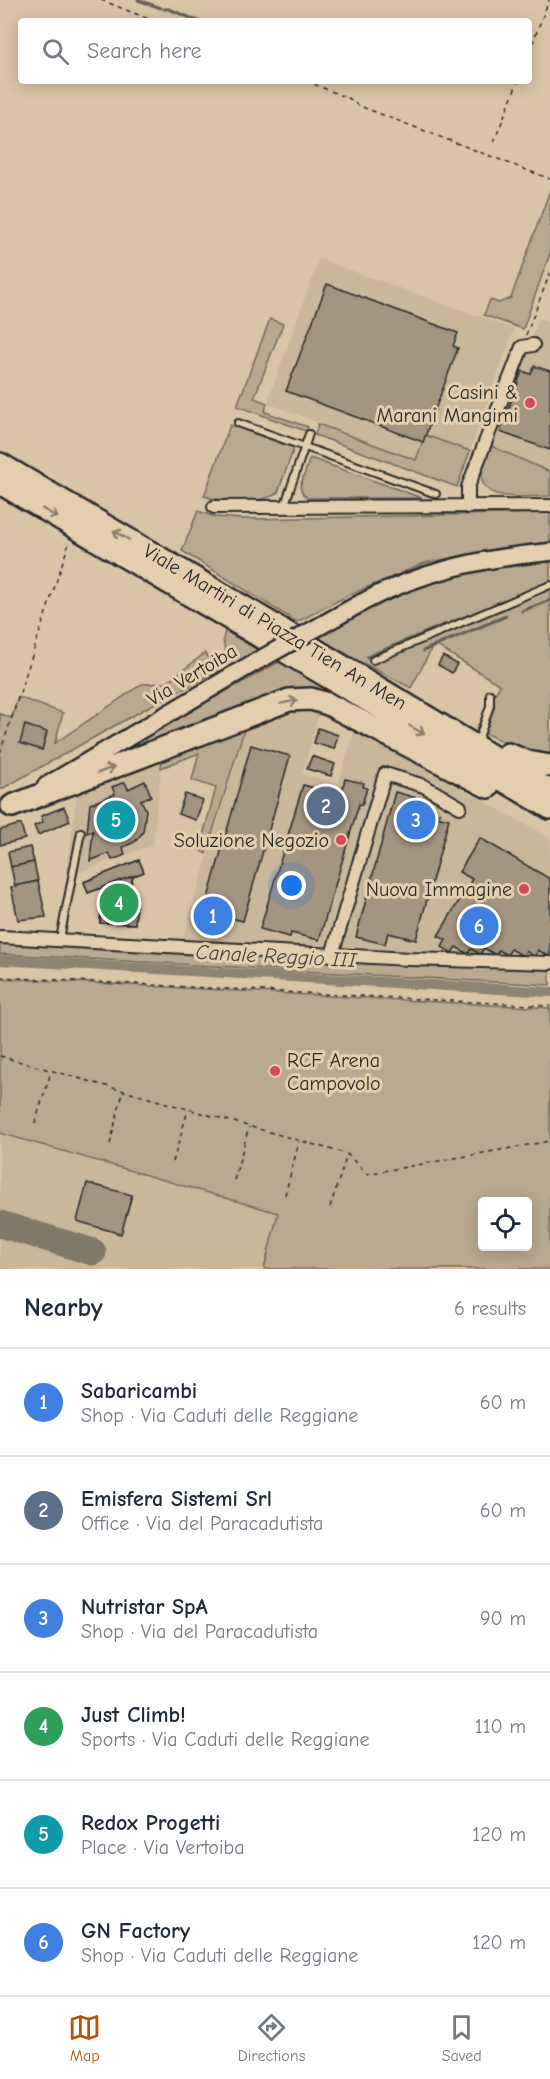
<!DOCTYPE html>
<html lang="en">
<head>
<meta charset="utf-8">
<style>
  body { margin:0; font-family:"Comic Neue",sans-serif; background:#f2f2f3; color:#1f2937 }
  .controls { position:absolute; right:18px; bottom:18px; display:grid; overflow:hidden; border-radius:6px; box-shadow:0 3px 15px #0003 }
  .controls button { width:54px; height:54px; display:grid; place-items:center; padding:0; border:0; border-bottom:2px solid #e0e1e3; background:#fff; color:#1f2937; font:30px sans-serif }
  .you { position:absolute; left:292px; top:886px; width:21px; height:21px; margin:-15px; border:4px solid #fff; border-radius:50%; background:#1a73e8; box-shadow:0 0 0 9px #1a73e833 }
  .badge { display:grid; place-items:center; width:39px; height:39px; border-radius:50%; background:#b45309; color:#fff; font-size:20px; font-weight:700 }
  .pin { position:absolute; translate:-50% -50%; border:3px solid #fff; box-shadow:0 2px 6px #0006 }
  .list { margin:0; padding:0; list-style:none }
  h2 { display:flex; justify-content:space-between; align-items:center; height:78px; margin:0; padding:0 24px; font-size:26px }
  h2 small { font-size:20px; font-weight:400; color:#747a83 }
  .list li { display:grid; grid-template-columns:39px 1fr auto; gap:18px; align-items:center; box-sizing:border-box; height:108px; padding:0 24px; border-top:2px solid #e0e1e3 }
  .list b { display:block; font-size:22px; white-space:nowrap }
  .list p { margin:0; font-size:20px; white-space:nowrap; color:#747a83 }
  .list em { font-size:20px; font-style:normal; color:#747a83 }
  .icon { flex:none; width:33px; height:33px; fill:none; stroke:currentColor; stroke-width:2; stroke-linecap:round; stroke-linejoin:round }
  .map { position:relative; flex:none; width:550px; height:1269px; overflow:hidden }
  .search { position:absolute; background:#fff; box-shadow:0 3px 15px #0003; left:18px; right:18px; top:18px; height:66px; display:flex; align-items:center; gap:15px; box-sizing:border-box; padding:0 21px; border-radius:6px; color:#747a83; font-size:22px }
  .sheet { height:726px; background:#fff }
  nav { display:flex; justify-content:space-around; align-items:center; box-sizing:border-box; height:84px; border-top:2px solid #e0e1e3; background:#fff; font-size:16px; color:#747a83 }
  nav a { display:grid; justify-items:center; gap:3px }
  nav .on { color:#b45309 }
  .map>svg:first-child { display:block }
</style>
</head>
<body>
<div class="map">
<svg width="550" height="1269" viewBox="0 0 550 1269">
  <rect width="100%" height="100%" fill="#dac4a6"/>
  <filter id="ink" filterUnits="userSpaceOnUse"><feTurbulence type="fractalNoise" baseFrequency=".0167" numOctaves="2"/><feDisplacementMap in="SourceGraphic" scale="12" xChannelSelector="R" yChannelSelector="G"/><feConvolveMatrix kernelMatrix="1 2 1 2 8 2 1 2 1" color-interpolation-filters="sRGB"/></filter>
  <g filter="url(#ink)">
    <!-- built -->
    <g fill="#cab69b" fill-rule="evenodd">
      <polygon points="319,259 514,329 470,451 425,436 416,460 267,403"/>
      <polygon points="539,318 550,323 550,472 491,446"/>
      <polygon points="311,707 320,711 302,774 338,784 355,730 550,838 550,963 181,946 245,730 292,709"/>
      <polygon points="162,760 153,845 66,877 77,793"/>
      <path d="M0,978L550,1008V1269H0ZM482,1202H528V1246H482Z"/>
    </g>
    <!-- green -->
    <g fill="#baa890" stroke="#726a5e" stroke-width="1.5" fill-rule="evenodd">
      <polygon points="550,190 550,253 523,329 484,315 490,300 499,303 511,298"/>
      <polygon points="270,319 283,324 254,398 267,403 265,412 308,427 306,431 237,406"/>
      <polygon points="318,424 416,460 425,435 470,451 457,487 315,435"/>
      <path d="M230,425L294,448L278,492C266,504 219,502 204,496Z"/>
      <path d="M491,446L550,472V496C532,496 483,503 482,478C481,468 488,456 491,446Z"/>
      <polygon points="310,458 422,498 308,498 303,494 300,487"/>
      <polygon points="198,511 216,517 242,519 550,513 550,542 500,548 425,563 349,595 297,622 182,551"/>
      <polygon points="550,560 550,758 516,748 476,729 500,685 434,644 411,688 317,639 386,598 415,586 479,568"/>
      <polygon points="225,631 260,651 159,701 0,790 0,714 12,718 18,697 63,713 55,743 142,684 166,683 205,653 217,667 226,658 223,639"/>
      <polygon points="279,662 366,711 321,691 61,783"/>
      <polygon points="248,724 249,728 244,730 206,854 199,850 216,788 192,780 199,753 161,768 162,760"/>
      <polygon points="0,943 550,964 550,985 0,954"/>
      <path d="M0,978L550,1008V1269H264L278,1213L0,1133ZM482,1202H528V1246H482Z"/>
    </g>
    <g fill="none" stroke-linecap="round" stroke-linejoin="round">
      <!-- stream -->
      <g stroke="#676056" stroke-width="3">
        <polyline points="138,0 161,8"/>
        <polyline points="164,9 169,9 198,21"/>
        <polyline points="522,611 550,600"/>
        <polyline points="453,622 521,594"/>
        <polyline points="423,651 506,616"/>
        <polyline points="367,657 446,624"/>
      </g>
      <!-- canal -->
      <polyline stroke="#8f8372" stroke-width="10" points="0,960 550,992"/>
      <!-- taxiway -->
      <polyline stroke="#827868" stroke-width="27" points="0,1224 93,1252"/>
    </g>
    <!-- building -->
    <g fill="#a49480" stroke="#2b2b2b" stroke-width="1.5">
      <polygon points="327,284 458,333 453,346 458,348 423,442 286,391"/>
      <polygon points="534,366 550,371 550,450 500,432 522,371 531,374"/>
      <polygon points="443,656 457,664 452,673 438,665"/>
      <polygon points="25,725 47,732 42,750 20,743"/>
      <polygon points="318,728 338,735 334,749 314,743"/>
      <polygon points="251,745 290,756 243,921 227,917 224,926 210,920 206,924 201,923"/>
      <polygon points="312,756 335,764 331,776 307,769"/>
      <polygon points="345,779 364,783 363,787 367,788 362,805 359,804 319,940 291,933 290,937 260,929 303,785 341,795"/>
      <polygon points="145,781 151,796 141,800 146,810 143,832 135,842 123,847 125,855 112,860 109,853 90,861 93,831 87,833 90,804 115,794 112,787 125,782 128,789"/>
      <polygon points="395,792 424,800 421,812 449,819 416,940 388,933 385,944 356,937"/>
      <polygon points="185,794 203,800 196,820 178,814"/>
      <polygon points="64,807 70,821 38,835 34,826 43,822 41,816"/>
      <polygon points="21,824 25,839 0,845 0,830"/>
      <polygon points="480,838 550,879 550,957 538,950 535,957 526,951 523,956 511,949 507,955 499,950 496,955 484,948 480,954 471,949 468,954 456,947 452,953 442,947 446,940 438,936 472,879 459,872"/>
      <polygon points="30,847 34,862 11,867 8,852"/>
      <polygon points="139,860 144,872 88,893 84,882"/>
      <polygon points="139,860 144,872 133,876 131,884 127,886 131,895 137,895 135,924 100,923 102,894 116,882 88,893 84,882"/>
      <polygon points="34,862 38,881 15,886 11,867"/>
      <polygon points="133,876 131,884 127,886 131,895 137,895 135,924 100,923 102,894 116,882"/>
      <polygon points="38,881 46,917 18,920 11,887"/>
      <polygon points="87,1183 132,1195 121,1234 77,1221"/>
    </g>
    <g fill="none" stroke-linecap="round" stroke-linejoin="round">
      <defs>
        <g id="lane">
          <polyline points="238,423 436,494"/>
          <polyline points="284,507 309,434"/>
          <polyline points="373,660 550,585"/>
          <polyline points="479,738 490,706 490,694"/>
          <polyline points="60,939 81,832"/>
        </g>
        <g id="street">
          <polyline points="214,507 550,506"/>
          <polyline points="468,507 468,487 522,347 533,345"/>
          <polyline points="0,937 409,959 550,963"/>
          <polyline points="332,955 385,774 424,786 460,807"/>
        </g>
        <g id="secondary">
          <path d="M361,603C420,571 484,558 550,552"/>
          <polyline points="46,786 252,664"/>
        </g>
        <g id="highway">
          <polyline points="0,464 264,619 550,791"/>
          <polyline points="0,483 550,808"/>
          <polyline points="508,754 528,762 550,766"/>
          <polyline points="12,806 289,700 311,699 328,704 488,787"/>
        </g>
      </defs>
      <!-- lane casing -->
      <use href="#lane" stroke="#2b2b2b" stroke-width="10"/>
      <!-- street casing -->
      <use href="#street" stroke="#2b2b2b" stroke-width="16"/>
      <!-- secondary casing -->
      <use href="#secondary" stroke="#2b2b2b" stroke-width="21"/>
      <!-- highway casing -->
      <use href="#highway" stroke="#2b2b2b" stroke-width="26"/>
      <!-- path -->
      <g stroke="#2b2b2b" stroke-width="1.5" stroke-dasharray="4.5 4.5" stroke-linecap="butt">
        <polyline points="101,0 154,21"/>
        <polyline points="529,52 549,0"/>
        <polyline points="306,81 350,99 357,105 550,179"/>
        <polyline points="494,142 518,81"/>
        <polyline points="526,335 550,273"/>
        <polyline points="0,753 69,543"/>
        <polyline points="438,816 440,810"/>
        <polyline points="0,977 550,1006"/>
        <polyline points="0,1056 347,1154 367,1174 550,1141"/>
        <polyline points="35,1123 51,1072"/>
        <polyline points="110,1144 123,1092"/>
        <polyline points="173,1162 188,1110"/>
        <polyline points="234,1180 249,1127"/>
        <polyline points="285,1195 299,1142"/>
        <polyline points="330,1207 347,1155"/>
      </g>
      <!-- lane -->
      <use href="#lane" stroke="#e5ceae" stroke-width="6"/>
      <!-- street -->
      <use href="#street" stroke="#e5ceae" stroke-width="12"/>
      <!-- secondary -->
      <use href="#secondary" stroke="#e5ceae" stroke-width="16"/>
      <!-- highway -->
      <use href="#highway" stroke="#e5ceae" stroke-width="21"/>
      <defs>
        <polyline id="secondary-bridge" points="252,664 361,603"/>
      </defs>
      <!-- secondary-bridge casing -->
      <use href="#secondary-bridge" stroke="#2b2b2b" stroke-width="21" stroke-linecap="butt"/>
      <!-- secondary-bridge -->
      <use href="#secondary-bridge" stroke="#e5ceae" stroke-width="16"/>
    </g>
    <!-- one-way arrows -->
    <defs><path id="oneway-shaft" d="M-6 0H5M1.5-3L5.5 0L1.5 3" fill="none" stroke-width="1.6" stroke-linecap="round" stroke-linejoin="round" transform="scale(1.5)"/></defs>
    <g stroke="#887c6c">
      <use href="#oneway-shaft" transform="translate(50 513) rotate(30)"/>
      <use href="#oneway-shaft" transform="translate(121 535) rotate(-150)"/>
      <use href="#oneway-shaft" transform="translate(289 702) rotate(-12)"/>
      <use href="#oneway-shaft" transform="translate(417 730) rotate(30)"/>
      <use href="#oneway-shaft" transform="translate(106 770) rotate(-21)"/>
    </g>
  </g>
  <!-- markers -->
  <g fill="#d1495b" stroke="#e5ceae" stroke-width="2">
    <circle cx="530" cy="403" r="6"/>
    <circle cx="341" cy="840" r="6"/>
    <circle cx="524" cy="889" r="6"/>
    <circle cx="275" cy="1071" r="6"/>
  </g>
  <g text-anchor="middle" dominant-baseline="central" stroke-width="6" stroke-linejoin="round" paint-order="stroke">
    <!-- poi labels -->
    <g font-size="20" fill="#2b2b2b" stroke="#e5ceae" text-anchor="end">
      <text x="518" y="392">Casini &amp;<tspan x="518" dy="23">Marani Mangimi</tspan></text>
      <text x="329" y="840">Soluzione Negozio</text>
      <text x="512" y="889">Nuova Immagine</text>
      <text x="287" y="1060" text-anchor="start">RCF Arena<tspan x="287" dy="23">Campovolo</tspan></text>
    </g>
    <!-- street labels -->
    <g font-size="20" fill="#2b2b2b" stroke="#e5ceae">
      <text transform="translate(275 627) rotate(31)">Viale Martiri di Piazza Tien An Men</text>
      <text transform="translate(192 675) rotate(-31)">Via Vertoiba</text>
    </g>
    <!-- water labels -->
    <g font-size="21" font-style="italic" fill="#44413d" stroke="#e5ceae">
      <text transform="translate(276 956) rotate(3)">Canale Reggio III</text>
    </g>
  </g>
</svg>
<div class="controls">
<button><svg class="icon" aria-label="locate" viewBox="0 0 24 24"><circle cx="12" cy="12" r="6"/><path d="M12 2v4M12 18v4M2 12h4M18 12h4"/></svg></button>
</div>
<div class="you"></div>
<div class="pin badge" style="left:213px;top:916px;background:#3f7fe0">1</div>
<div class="pin badge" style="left:326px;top:806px;background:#5c6f8a">2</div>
<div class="pin badge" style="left:416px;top:820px;background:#3f7fe0">3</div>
<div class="pin badge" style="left:119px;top:903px;background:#2e9e5b">4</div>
<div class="pin badge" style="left:116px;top:820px;background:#0f9aa8">5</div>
<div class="pin badge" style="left:479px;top:926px;background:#3f7fe0">6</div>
<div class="search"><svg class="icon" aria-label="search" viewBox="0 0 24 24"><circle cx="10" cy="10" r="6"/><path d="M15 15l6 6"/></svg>Search here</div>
</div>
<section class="sheet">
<h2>Nearby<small>6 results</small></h2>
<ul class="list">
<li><span class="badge" style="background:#3f7fe0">1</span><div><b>Sabaricambi</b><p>Shop · Via Caduti delle Reggiane</p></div><em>60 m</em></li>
<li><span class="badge" style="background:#5c6f8a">2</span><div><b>Emisfera Sistemi Srl</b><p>Office · Via del Paracadutista</p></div><em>60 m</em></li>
<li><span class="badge" style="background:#3f7fe0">3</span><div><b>Nutristar SpA</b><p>Shop · Via del Paracadutista</p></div><em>90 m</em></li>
<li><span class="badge" style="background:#2e9e5b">4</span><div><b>Just Climb!</b><p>Sports · Via Caduti delle Reggiane</p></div><em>110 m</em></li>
<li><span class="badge" style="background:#0f9aa8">5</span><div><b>Redox Progetti</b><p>Place · Via Vertoiba</p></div><em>120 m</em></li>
<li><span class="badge" style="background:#3f7fe0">6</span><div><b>GN Factory</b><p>Shop · Via Caduti delle Reggiane</p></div><em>120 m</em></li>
</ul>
</section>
<nav>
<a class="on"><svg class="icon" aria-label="map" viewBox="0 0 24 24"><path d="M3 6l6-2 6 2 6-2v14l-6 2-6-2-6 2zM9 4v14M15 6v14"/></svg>Map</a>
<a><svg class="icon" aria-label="directions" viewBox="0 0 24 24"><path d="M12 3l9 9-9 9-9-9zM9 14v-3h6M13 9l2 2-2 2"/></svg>Directions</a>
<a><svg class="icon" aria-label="saved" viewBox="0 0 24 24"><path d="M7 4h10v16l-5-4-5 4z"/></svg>Saved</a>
</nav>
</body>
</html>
